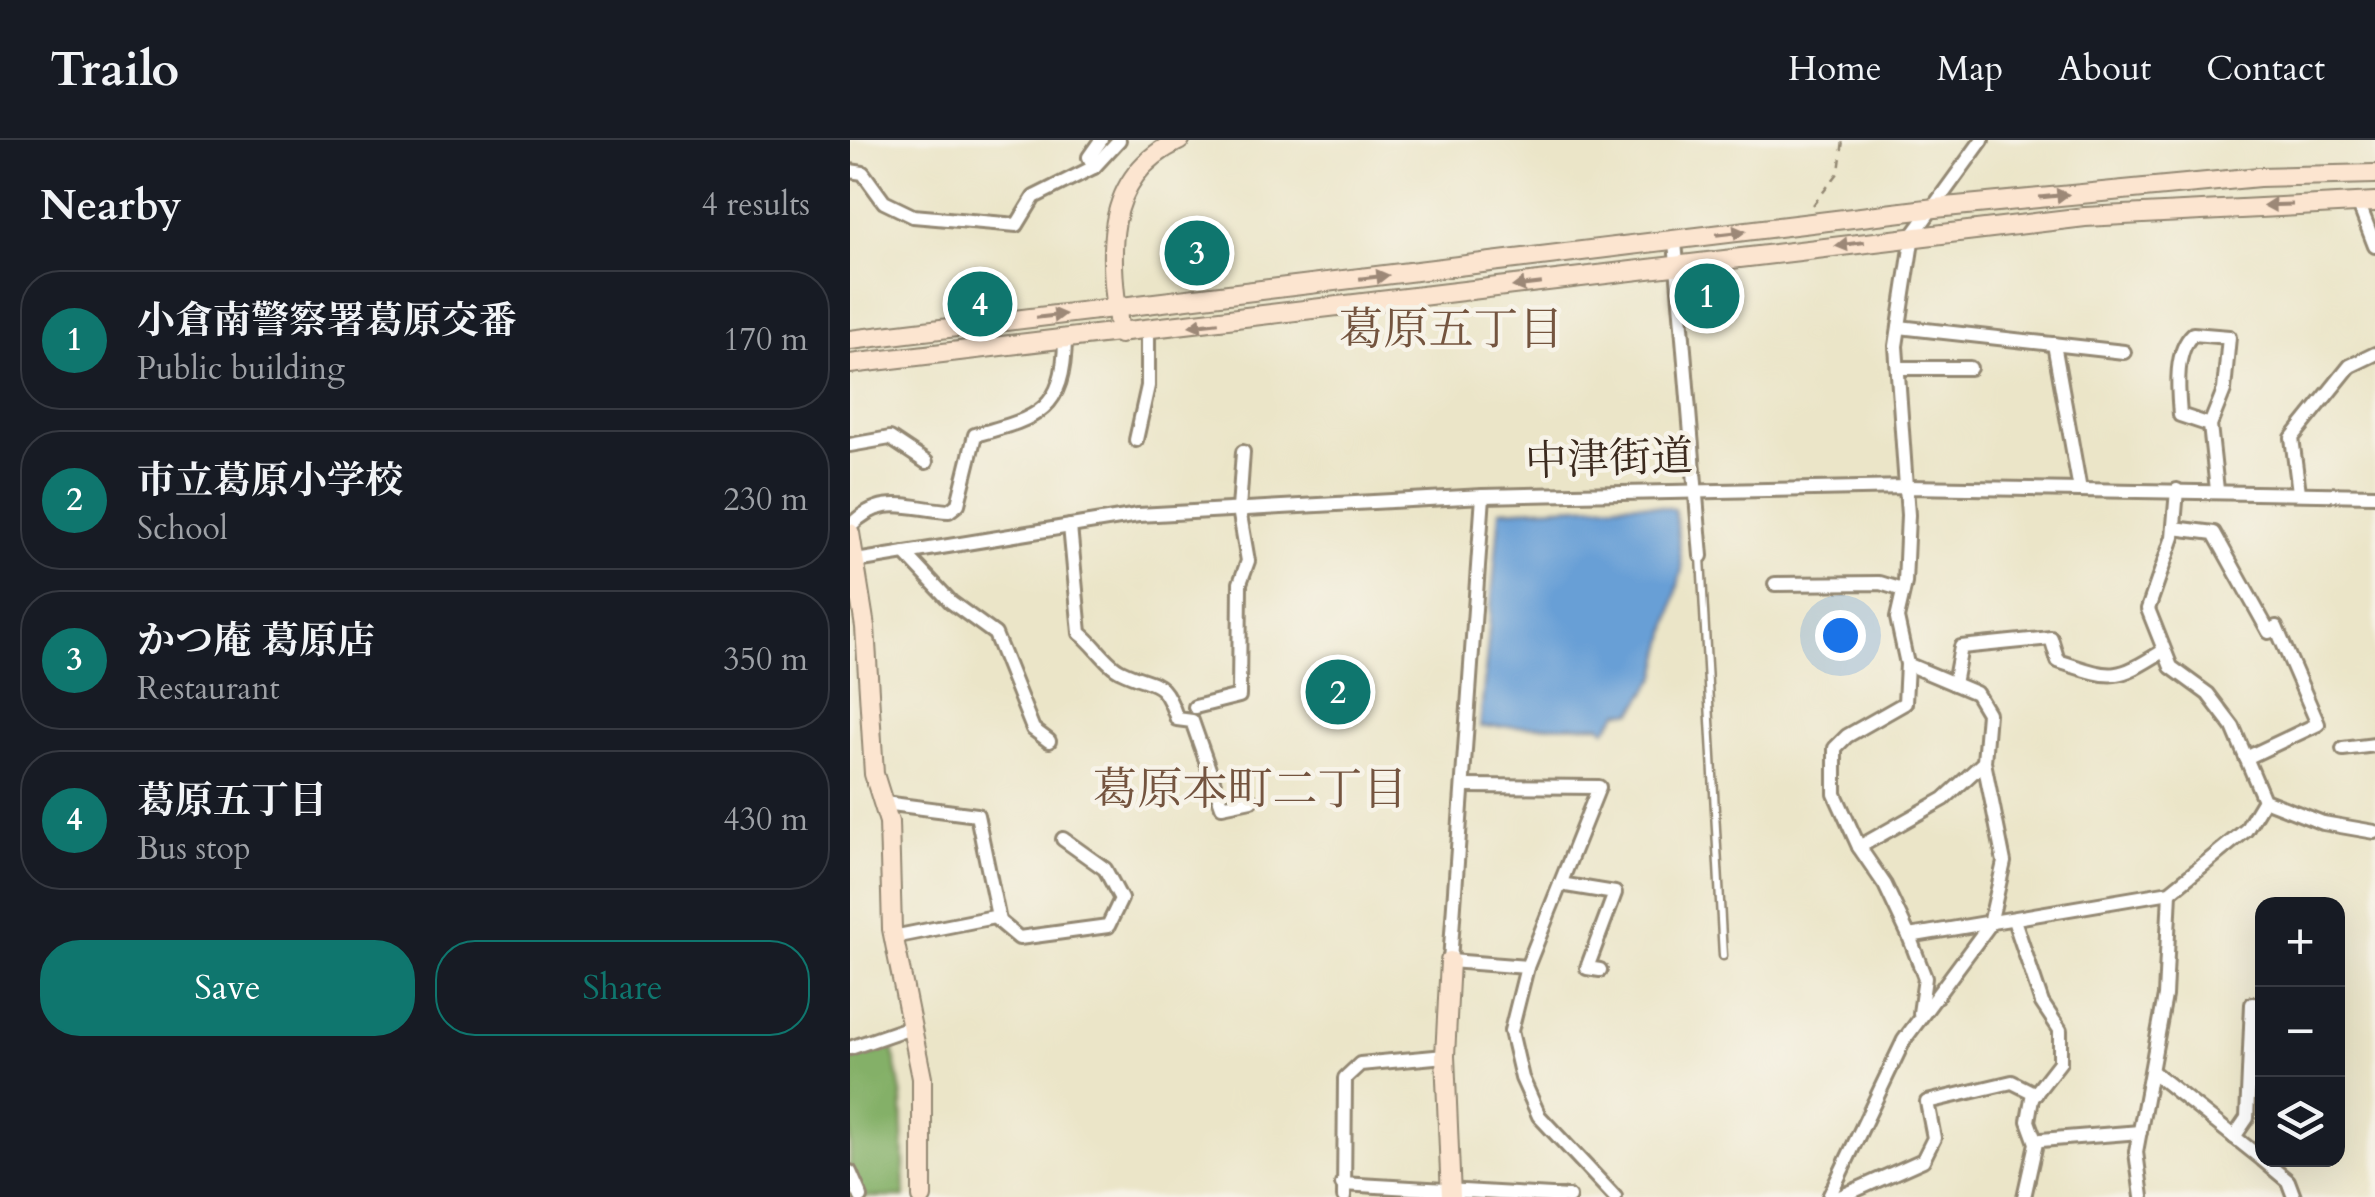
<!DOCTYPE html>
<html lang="en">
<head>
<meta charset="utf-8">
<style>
  body { margin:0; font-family:Cardo,"Noto Serif JP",serif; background:#242831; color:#f1f3f6 }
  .controls { position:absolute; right:30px; bottom:30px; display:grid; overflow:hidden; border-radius:20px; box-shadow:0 10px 40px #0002 }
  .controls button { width:90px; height:90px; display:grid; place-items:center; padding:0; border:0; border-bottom:2px solid #363941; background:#171b24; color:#f1f3f6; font:50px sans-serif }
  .you { position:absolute; left:990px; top:495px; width:35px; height:35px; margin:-25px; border:8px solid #fff; border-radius:50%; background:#1a73e8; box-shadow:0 0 0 15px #1a73e833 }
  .badge { display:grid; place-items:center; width:65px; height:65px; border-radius:50%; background:#0f766e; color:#fff; font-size:32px; font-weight:700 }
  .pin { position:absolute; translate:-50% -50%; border:5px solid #fff; box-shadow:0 2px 10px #0006 }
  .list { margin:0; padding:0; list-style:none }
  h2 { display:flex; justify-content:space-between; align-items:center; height:130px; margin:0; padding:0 40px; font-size:42px }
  h2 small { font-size:32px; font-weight:400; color:#9ea1a6 }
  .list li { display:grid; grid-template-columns:65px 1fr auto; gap:30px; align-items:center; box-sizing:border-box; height:140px; margin:0 20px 20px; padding:0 20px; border:2px solid #363941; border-radius:40px }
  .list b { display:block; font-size:38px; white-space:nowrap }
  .list p { margin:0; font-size:32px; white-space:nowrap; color:#9ea1a6 }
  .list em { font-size:32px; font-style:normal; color:#9ea1a6 }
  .actions { display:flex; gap:20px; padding:30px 40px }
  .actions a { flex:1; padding:22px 0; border:2px solid #0f766e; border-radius:40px; text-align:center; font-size:35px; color:#0f766e }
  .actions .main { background:#0f766e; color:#fff }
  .icon { flex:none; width:55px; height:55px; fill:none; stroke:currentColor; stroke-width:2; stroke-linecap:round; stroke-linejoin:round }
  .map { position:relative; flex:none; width:1525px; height:1057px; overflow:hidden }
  header { display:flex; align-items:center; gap:60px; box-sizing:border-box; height:140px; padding:0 50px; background:#171b24; border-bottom:2px solid #363941 }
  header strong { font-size:48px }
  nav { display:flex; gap:55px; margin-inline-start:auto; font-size:35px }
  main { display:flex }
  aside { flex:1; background:#171b24 }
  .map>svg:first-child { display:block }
</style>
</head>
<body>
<header>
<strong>Trailo</strong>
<nav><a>Home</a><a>Map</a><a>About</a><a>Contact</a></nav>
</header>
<main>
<aside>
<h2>Nearby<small>4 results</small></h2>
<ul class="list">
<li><span class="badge">1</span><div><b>小倉南警察署葛原交番</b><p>Public building</p></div><em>170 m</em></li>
<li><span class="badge">2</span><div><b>市立葛原小学校</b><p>School</p></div><em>230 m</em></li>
<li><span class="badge">3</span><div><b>かつ庵 葛原店</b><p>Restaurant</p></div><em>350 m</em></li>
<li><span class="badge">4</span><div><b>葛原五丁目</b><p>Bus stop</p></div><em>430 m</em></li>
</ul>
<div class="actions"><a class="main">Save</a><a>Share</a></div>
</aside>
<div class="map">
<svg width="1525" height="1057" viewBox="0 0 1525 1057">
  <rect width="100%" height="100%" fill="#f7f3e8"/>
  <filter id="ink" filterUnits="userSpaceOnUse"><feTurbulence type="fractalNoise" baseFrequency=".01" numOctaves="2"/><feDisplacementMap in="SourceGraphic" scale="20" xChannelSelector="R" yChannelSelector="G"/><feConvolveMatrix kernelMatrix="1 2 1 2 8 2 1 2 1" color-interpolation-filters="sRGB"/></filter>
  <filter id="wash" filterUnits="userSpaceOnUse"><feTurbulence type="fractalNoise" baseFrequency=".0048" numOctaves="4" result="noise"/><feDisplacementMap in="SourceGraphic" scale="40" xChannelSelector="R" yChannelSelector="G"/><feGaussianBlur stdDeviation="2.25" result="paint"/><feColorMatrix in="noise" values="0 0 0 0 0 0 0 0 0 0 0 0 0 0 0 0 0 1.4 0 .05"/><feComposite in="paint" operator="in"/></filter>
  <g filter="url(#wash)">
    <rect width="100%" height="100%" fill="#ebe5c8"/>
    <!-- forest -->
    <polygon fill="#84b067" stroke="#606d42" stroke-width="2.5" points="43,908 52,958 55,1057 0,1057 0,920"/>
    <!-- water -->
    <polygon fill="#689fd6" stroke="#52647a" stroke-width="2.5" points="788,363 825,369 832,429 807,536 783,572 769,572 755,590 751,585 630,587 650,370"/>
  </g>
  <g filter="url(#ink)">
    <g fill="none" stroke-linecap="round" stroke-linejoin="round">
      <defs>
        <polyline id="lane" points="851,417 873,816"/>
        <g id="street">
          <polyline points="244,27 239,17 251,0"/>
          <polyline points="0,31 13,33 34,62 63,76 167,85 184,57 244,27 269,0"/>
          <polyline points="1508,62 1525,106"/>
          <polyline points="825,101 851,416"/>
          <polyline points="1049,187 1274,212"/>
          <polyline points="1204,204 1230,350"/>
          <polyline points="1048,228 1120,228"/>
          <path d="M1360,285L1374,250L1379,197L1343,194C1324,212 1328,250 1330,275L1360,285L1367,350"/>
          <polyline points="286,300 298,246 298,191"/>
          <polyline points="0,305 40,298 76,322"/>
          <polyline points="1327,350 1323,397 1298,469 1321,527 1358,554 1383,587 1414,660 1473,683 1525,692"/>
          <polyline points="1449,352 1442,298 1500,226 1525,214"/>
          <polyline points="633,356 600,821 677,827"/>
          <path d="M0,386C33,352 60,369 99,371L108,364L125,295C187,278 214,272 215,200"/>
          <path d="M220,386L230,493C244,503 257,525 271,531C306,548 312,535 327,579L342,581L372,666L401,660"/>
          <polyline points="1324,388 1364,393 1419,492 1426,487 1468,584 1396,618"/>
          <polyline points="55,413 101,462 145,494 183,589 199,601"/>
          <polyline points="0,422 288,375 633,356 1057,347 1525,355"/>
          <polyline points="925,444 1030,443 1053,450"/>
          <path d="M1104,544L1111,507L1201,498L1208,521C1263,539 1264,542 1313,511"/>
          <polyline points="345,567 389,556 390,443 398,421 389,369 393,312"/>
          <polyline points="1493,609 1525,605"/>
          <polyline points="1134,622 1094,659 1009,707 1035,745 1059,796 1320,752 1396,690 1414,660"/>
          <polyline points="613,646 749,647 677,827 661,891 672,938 689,976 765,1057"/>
          <polyline points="34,663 127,675 149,781"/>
          <polyline points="1009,707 985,654 985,608 997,596 1055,563 1057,524"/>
          <polyline points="710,744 765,753 737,828 750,830"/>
          <polyline points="1164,780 1192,863 1210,890 1210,922 1182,958 1178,981 1186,1003 1174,1057"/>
          <polyline points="1059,796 1075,838 1070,873"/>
          <polyline points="43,797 144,777 169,798 258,786 271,759 255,729 213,699"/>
          <polyline points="0,908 61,887"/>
          <polyline points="1304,933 1412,1019"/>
          <polyline points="1384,997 1397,978 1402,864 1412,865"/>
          <polyline points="1191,1000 1290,992"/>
          <polyline points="1413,1020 1438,1041 1444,1057"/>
          <polyline points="0,1032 11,1057"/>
          <polyline points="492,1044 719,1057"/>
          <polyline points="494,1057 495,938 510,924 595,916"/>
          <polyline points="979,1057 1054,900 1140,784 1154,722 1134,622 1138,573 1126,553 1057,524 1047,478 1055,443 1058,375 1046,206 1063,95 1132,0"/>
          <polyline points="990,1057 1073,1020 1084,998 1077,962 1162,942 1186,954"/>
          <polyline points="1292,1057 1286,1012 1315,856 1320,752"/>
        </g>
        <g id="secondary">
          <path d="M270,194C260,120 248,38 330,0"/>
          <polyline points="0,200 1085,68 1409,37 1525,34"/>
          <polyline points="0,224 1235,77 1525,62"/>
          <polyline points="0,393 15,487 24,634 39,682 42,789 72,938 72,1057"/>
          <polyline points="600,821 595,916 601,1057"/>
        </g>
      </defs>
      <!-- lane casing -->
      <use href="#lane" stroke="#938873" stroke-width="11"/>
      <!-- street casing -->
      <use href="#street" stroke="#938873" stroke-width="18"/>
      <!-- secondary casing -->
      <use href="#secondary" stroke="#938873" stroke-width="22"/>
      <!-- path -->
      <polyline stroke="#938873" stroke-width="2.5" stroke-dasharray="8 8" stroke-linecap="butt" points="963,65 989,32 993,0"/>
      <!-- lane -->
      <use href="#lane" stroke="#fff" stroke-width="6"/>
      <!-- street -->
      <use href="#street" stroke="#fff" stroke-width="12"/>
      <!-- secondary -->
      <use href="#secondary" stroke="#fce5d0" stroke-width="18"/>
    </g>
    <!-- one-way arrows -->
    <defs><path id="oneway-solid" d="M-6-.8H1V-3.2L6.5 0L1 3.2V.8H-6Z" transform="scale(2.5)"/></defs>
    <g fill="#9c8877">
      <use href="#oneway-solid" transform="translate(1204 56) rotate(-6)"/>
      <use href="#oneway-solid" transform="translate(1428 65) rotate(178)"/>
      <use href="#oneway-solid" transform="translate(881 93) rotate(-7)"/>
      <use href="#oneway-solid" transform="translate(1000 104) rotate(172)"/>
      <use href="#oneway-solid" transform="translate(524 137) rotate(-7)"/>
      <use href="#oneway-solid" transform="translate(677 145) rotate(173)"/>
      <use href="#oneway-solid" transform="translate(201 176) rotate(-7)"/>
      <use href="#oneway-solid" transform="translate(354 184) rotate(173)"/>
    </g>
  </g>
  <g text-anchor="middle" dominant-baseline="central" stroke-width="9" stroke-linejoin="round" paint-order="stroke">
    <!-- street labels -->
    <g font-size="42" fill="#3b2a1e" stroke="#f7f3e8">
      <text transform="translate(759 319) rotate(-2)">中津街道</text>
    </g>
    <!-- neighbourhood labels -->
    <g font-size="45" fill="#74543f" stroke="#f7f3e8">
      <text x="601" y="189">葛原五丁目</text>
      <text x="400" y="649">葛原本町二丁目</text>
    </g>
  </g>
</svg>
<div class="controls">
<button>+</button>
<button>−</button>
<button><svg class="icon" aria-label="layers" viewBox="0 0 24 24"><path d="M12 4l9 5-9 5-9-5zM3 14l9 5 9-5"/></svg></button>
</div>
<div class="you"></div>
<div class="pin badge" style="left:857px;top:156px">1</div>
<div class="pin badge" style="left:488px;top:552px">2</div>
<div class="pin badge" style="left:347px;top:113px">3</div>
<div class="pin badge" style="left:130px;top:164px">4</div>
</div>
</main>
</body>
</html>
